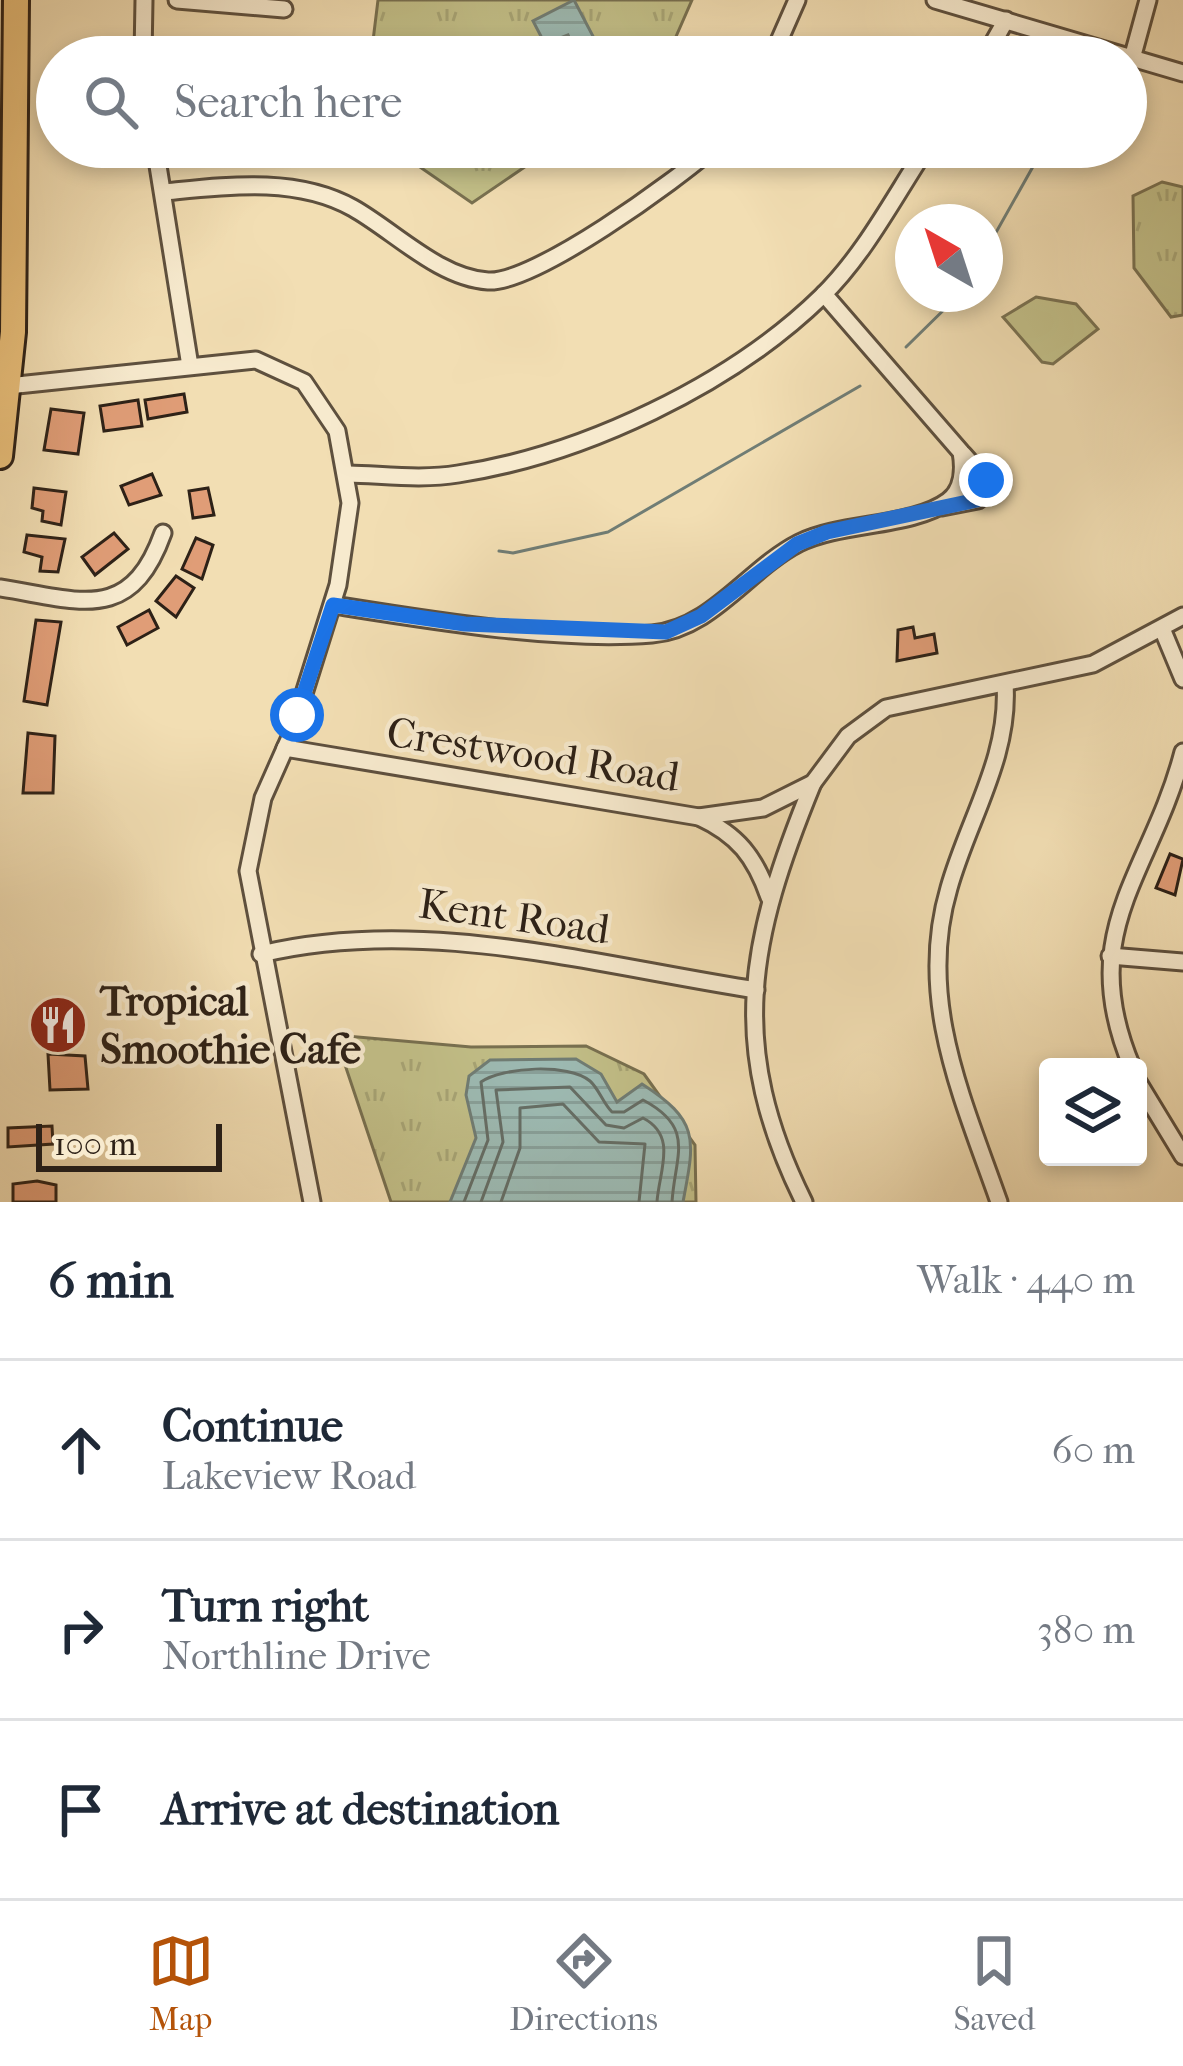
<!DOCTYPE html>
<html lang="en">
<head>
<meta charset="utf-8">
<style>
  body { margin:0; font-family:"IM FELL French Canon",serif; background:#f6f6f7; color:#1f2937 }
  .controls { position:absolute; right:36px; bottom:36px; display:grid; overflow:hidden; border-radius:12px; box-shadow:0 6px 18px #0003 }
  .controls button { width:108px; height:108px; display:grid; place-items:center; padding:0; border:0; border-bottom:3px solid #e0e1e3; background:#fff; color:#1f2937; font:60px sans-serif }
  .compass { position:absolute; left:895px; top:204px; width:108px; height:108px; border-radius:50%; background:#fff; box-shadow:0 6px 18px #0003; rotate:321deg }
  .scale { position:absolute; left:36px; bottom:30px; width:186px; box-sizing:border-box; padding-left:12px; border:6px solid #2d2117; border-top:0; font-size:33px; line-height:42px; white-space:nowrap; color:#2d2117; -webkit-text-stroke:9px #f7eace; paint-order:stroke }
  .stop { position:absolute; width:36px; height:36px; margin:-27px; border:9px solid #1a73e8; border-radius:50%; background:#fff }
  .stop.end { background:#1a73e8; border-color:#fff; box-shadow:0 3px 12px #0008 }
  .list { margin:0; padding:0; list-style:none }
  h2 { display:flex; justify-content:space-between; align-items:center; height:156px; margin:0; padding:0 48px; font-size:51px }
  h2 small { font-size:39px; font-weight:400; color:#747a83 }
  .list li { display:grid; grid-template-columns:78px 1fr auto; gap:36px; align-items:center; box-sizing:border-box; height:180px; padding:0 48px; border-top:3px solid #e0e1e3 }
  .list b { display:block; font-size:45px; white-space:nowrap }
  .list p { margin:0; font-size:39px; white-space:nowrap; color:#747a83 }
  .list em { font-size:39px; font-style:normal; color:#747a83 }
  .icon { flex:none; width:66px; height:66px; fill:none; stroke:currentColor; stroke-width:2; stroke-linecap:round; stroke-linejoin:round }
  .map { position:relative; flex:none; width:1183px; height:1202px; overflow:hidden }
  .search { position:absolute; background:#fff; box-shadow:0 6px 18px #0003; left:36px; right:36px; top:36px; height:132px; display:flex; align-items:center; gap:30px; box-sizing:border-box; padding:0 42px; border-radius:66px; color:#747a83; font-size:45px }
  .sheet { height:696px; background:#fff }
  nav { display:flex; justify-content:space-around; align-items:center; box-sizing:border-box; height:168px; border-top:3px solid #e0e1e3; background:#fff; font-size:33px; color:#747a83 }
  nav a { display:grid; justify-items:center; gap:6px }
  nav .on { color:#b45309 }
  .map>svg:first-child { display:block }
</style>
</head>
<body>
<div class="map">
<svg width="1183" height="1202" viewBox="0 0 1183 1202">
  <defs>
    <pattern id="park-tufts" width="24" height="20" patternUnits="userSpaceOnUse" patternTransform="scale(3)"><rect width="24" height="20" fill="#c2bf88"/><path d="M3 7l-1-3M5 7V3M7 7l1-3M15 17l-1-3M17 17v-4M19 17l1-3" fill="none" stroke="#a7a475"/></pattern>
    <pattern id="water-rules" width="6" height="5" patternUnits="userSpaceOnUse" patternTransform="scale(3)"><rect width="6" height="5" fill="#9dbbb4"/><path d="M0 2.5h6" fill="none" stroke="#88a09a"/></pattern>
  </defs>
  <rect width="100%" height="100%" fill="#f2deb3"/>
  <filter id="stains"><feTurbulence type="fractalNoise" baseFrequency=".00167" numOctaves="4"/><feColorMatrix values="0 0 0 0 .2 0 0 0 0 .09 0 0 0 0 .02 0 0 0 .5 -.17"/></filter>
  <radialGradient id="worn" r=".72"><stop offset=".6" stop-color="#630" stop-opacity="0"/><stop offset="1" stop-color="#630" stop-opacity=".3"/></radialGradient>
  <!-- park -->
  <g fill="url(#park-tufts)" stroke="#787050" stroke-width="3">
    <polygon points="378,0 692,0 667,57 371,57"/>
    <polygon points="391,147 554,147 472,203"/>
    <polygon points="1162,182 1183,187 1183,315 1171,317 1134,268 1133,196"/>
    <polygon points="335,1035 471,1047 586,1046 644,1074 695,1145 696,1202 391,1202"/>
  </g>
  <!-- garden -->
  <polygon fill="#c2bf88" stroke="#787050" stroke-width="3" points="1036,297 1076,304 1098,329 1053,364 1042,362 1003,317"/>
  <!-- water -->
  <g fill="url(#water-rules)" stroke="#707d75" stroke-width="3">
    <polygon points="574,0 595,40 575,50 568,35 545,44 533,21"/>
    <path d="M576,1059L601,1074L617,1102L642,1084C700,1121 695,1139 683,1202H450L476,1138L466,1095L469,1076L490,1060Z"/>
  </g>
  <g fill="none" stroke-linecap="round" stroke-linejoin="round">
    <!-- shore -->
    <g stroke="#656e66" stroke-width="3">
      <path d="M464,1202L488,1140L481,1082C502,1067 569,1063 590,1081C599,1089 603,1103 612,1112H624L643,1100C696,1128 675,1155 672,1202"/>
      <path d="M481,1202L503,1142L496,1090L570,1087L606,1125L624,1128L643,1118C678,1136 659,1171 657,1202"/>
      <polyline points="501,1202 520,1148 520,1108 563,1104 599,1142 645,1144 639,1202"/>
    </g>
    <!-- stream -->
    <g stroke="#707d75" stroke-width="3">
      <polyline points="985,252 1044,147"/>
      <polyline points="906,347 960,294"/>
      <polyline points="499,551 513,553 608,532 860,386"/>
    </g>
  </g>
  <!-- building -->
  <g fill="#e09d77" stroke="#2d2117" stroke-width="3">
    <polygon points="184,394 187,412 148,419 145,400"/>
    <polygon points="138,400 142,426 104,431 100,406"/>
    <polygon points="51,409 84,413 78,454 44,450"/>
    <polygon points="152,474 161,495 129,505 121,486"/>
    <polygon points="34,488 66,492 61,525 42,521 43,511 32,508"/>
    <polygon points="208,488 214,515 193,518 189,491"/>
    <polygon points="114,533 128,549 95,575 82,557"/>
    <polygon points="27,535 65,539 58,572 40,571 42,557 24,552"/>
    <polygon points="196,538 213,545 202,579 182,569"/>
    <polygon points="176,576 194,588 176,617 156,601"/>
    <polygon points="149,610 158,628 127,645 118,627"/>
    <polygon points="36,620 61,622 47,705 24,701"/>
    <polygon points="913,627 915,638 934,634 937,653 897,661 898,630"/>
    <polygon points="28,733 55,736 53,793 23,793"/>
    <polygon points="1170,854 1183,859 1175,895 1156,888"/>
    <polygon points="67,1008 68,1019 79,1019 79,1031 66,1032 67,1043 55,1043 55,1032 37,1033 37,1020 54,1019 54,1009"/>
    <polygon points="48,1054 85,1056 88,1089 50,1090"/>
    <polygon points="52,1126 53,1144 8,1147 8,1128"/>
    <polygon points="37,1181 56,1185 56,1202 13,1202 13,1184"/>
  </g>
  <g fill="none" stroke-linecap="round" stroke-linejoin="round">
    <defs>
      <g id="street">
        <polyline points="177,0 284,9"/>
        <polyline points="935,0 1183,73"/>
        <polyline points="1133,55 1148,0"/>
        <polyline points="143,57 144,0"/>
        <polyline points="772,57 797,0"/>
        <polyline points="985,57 1006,20"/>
        <polyline points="155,147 190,366"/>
        <path d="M164,192C225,186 296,176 353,208C394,231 439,278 488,281C534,284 677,180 714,147"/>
        <polyline points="8,386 256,360 304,382 337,431 350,503 338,585 291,735 263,798 248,871 312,1202"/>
        <path d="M349,474C385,475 423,480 458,474C583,455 731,385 822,296C865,254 894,197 927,147"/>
        <polyline points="942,507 978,500 987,491 986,480 963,454"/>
        <path d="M0,588C79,600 130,625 163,533"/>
        <path d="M333,605C427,620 558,642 652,634C712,629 748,569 799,543C841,522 913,527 948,501C963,490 964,469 961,452L824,294"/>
        <polyline points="1163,631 1183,679"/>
        <path d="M285,748L699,817C738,835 755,857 769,897"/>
        <polyline points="699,817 763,808 813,783 848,736 886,708 1093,664 1183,616"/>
        <path d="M261,954C423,915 594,965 756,990"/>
        <polyline points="1110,956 1183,962"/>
        <path d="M1132,1067C1074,930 1151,875 1183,752"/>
        <polyline points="1138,1082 1183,1156"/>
        <path d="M804,1202C726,1045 749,939 813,783"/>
        <path d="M999,1202C963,1099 916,999 949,888C968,820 1010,757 1005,684"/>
      </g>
      <polyline id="primary" points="0,456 13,332 16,0"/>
    </defs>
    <!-- street casing -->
    <use href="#street" stroke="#5e503e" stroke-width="21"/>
    <!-- primary casing -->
    <use href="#primary" stroke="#2d2117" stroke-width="30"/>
    <!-- street -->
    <use href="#street" stroke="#f7eace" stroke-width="15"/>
    <!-- primary -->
    <use href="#primary" stroke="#e9bf7a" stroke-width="24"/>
  </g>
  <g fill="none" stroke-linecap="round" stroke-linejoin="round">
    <!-- route -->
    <polyline stroke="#1a73e8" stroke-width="15" points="297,715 333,605 465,624 666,632 701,616 797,544 827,532 977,500 987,491 986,480"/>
  </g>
  <!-- icons -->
  <defs>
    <symbol id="restaurant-disc" viewBox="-11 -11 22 22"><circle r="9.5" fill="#8f2418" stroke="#f7eace"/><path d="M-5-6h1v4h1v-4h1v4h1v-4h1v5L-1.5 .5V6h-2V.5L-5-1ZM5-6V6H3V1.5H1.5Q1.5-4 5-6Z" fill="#fff"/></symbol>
  </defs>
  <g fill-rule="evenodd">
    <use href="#restaurant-disc" x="25" y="992" width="66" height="66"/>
  </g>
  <g text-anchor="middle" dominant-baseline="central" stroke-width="9" stroke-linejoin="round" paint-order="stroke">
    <!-- street labels -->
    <g font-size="42" fill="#2d2117" stroke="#f7eace">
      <text transform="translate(533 755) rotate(9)">Crestwood Road</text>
      <text transform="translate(514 917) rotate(8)">Kent Road</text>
    </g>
    <!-- poi labels -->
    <g font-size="42" font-weight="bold" fill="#2d2117" stroke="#f7eace" text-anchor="start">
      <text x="100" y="1001">Tropical<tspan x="100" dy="48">Smoothie Cafe</tspan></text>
    </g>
  </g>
  <rect width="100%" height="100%" filter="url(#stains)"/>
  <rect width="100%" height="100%" fill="url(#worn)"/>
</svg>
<div class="controls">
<button><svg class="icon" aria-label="layers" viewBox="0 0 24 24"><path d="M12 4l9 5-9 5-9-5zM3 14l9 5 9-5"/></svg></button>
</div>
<svg class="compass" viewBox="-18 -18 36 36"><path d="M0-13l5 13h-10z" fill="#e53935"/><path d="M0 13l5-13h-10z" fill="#747a83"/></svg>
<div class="scale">100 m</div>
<div class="stop" style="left:297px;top:715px"></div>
<div class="stop end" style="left:986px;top:480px"></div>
<div class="search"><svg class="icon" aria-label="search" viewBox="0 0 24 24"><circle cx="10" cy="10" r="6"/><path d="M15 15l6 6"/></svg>Search here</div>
</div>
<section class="sheet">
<h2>6 min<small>Walk · 440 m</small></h2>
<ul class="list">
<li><svg class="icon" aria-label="ahead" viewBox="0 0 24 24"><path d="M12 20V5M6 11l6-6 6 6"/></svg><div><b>Continue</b><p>Lakeview Road</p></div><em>60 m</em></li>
<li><svg class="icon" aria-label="right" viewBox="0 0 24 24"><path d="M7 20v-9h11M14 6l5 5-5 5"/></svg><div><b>Turn right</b><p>Northline Drive</p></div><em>380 m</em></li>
<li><svg class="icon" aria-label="arrive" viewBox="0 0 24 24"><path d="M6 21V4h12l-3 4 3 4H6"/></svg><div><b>Arrive at destination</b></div></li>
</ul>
</section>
<nav>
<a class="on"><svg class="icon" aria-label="map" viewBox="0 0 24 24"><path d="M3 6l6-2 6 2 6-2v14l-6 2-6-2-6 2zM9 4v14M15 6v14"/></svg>Map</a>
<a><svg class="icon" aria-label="directions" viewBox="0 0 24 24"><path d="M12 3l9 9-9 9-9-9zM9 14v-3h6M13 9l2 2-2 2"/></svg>Directions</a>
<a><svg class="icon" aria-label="saved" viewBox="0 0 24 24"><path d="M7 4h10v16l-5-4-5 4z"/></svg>Saved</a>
</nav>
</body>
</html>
